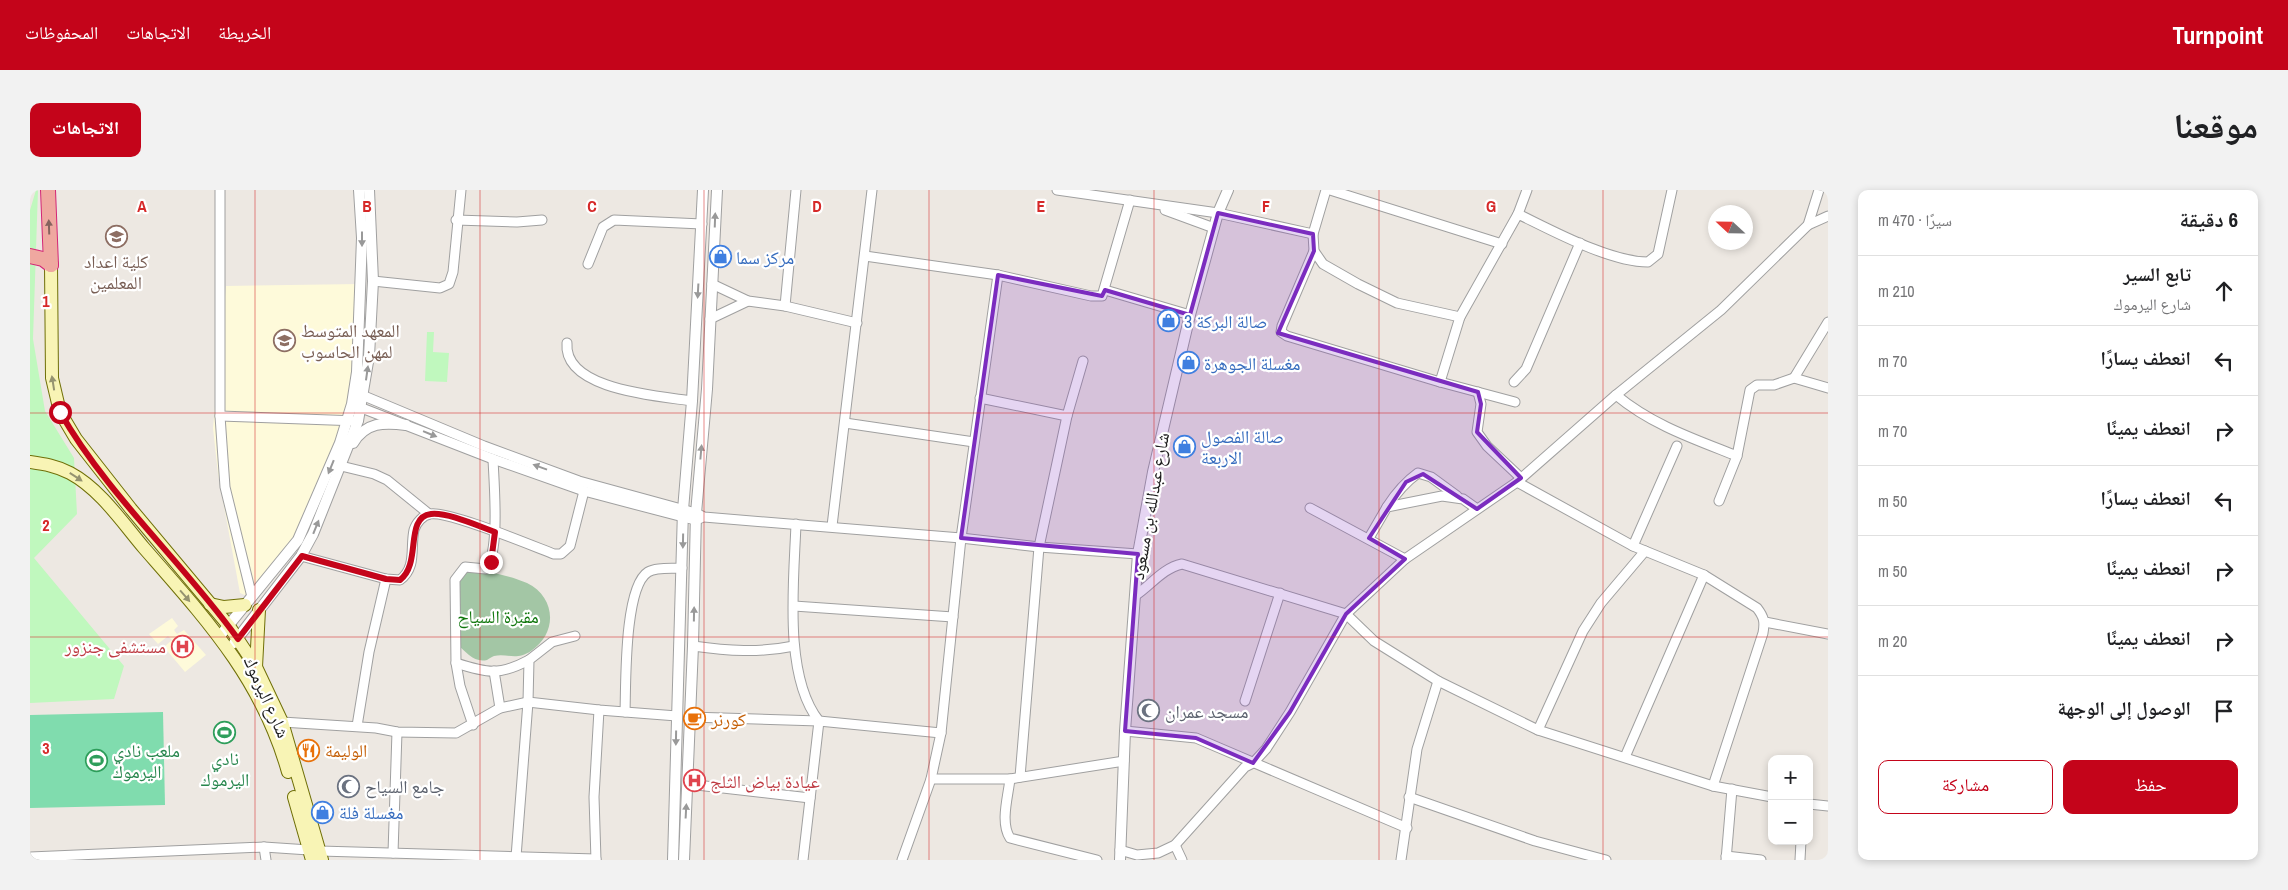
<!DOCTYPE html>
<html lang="ar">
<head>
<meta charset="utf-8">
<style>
  body { margin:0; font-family:"Archivo Narrow","Noto Naskh Arabic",sans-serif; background:#f2f2f2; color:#202124; direction:rtl }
  .controls { position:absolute; right:15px; bottom:15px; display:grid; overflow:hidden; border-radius:10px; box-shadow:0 2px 8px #0003 }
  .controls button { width:45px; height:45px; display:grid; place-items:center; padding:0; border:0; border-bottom:1px solid #e0e0e0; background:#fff; color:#202124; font:25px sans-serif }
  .compass { position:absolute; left:1678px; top:15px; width:45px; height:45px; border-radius:50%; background:#fff; box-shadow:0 2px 8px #0003; rotate:292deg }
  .stop { position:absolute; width:15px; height:15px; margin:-11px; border:4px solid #c4041a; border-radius:50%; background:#fff }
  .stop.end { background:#c4041a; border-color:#fff; box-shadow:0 1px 5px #0008 }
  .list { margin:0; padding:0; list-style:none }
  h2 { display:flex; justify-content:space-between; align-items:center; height:65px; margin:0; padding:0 20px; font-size:21px }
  h2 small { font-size:16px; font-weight:400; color:#757577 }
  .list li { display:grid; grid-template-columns:32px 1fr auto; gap:15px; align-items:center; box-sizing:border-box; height:70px; padding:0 20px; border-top:1px solid #e0e0e0 }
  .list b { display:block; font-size:19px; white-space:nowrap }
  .list p { margin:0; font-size:16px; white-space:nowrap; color:#757577 }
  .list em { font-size:16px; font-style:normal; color:#757577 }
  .actions { display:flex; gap:10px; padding:15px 20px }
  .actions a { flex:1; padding:11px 0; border:1px solid #c4041a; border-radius:10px; text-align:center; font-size:18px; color:#c4041a }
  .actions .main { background:#c4041a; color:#fff }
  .icon { flex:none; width:28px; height:28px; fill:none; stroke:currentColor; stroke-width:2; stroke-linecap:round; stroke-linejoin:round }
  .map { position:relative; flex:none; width:1798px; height:670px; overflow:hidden; direction:ltr; border-radius:10px }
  header { display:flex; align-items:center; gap:30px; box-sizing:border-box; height:70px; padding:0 25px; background:#c4041a; color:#fff }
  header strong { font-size:24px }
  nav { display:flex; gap:28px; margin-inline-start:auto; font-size:18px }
  .intro { display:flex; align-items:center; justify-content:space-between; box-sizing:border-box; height:120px; padding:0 30px }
  h1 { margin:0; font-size:35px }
  .button { padding:12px 22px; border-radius:10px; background:#c4041a; color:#fff; font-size:18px; font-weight:700 }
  main { display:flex; gap:30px; padding:0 30px }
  aside { flex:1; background:#fff; border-radius:10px; box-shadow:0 2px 8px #0003 }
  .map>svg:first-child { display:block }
</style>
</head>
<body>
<header>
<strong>Turnpoint</strong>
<nav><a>الخريطة</a><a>الاتجاهات</a><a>المحفوظات</a></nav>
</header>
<div class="intro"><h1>موقعنا</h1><a class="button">الاتجاهات</a></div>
<main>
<aside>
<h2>6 دقيقة<small>سيرًا · 470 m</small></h2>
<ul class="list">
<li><svg class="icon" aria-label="ahead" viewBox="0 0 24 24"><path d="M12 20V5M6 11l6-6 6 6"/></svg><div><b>تابع السير</b><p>شارع اليرموك</p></div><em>210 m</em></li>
<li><svg class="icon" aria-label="left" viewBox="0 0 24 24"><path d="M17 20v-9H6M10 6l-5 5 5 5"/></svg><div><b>انعطف يسارًا</b></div><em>70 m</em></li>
<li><svg class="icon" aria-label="right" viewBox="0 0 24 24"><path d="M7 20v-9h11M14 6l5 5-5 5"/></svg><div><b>انعطف يمينًا</b></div><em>70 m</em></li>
<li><svg class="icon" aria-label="left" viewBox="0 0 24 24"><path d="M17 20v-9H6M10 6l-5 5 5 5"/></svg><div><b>انعطف يسارًا</b></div><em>50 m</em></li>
<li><svg class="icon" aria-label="right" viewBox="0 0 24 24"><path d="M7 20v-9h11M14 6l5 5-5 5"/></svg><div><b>انعطف يمينًا</b></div><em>50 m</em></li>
<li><svg class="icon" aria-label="right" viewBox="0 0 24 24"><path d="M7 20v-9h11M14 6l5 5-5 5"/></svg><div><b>انعطف يمينًا</b></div><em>20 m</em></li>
<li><svg class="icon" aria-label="arrive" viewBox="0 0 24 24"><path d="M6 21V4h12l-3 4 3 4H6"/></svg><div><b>الوصول إلى الوجهة</b></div></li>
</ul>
<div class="actions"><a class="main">حفظ</a><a>مشاركة</a></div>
</aside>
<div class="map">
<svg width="1798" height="670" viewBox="0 0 1798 670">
  <rect width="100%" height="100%" fill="#ede8e2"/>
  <!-- education -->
  <g fill="#fefada">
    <polygon points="330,94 321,198 313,238 263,353 217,406 210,403 188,284 183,238 196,96"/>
    <polygon points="142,428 148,436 144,440 147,444 154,440 176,465 155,482 134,457 142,450 138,446 128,454 119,444"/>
  </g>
  <!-- cemetery -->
  <path fill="#a3c6a5" d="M433,377C454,382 477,384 497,393C526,407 528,443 501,461C486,471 477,463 464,466C461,467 459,469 457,470C444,473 436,462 428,455L426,396Z"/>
  <!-- park -->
  <g fill="#c0f8be">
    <polygon points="6,0 8,0 3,149 15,221 44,268 47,324 4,368 94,476 84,509 0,513 0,20"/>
    <polygon points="397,142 404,142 403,162 419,163 417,192 395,191"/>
  </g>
  <!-- pitch -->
  <polygon fill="#80dcae" points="133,522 135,615 0,618 0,525"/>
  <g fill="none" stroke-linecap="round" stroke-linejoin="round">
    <defs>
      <g id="minor">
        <polyline points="190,0 190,226 195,297 222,407"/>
        <polyline points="1027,0 1188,23 1283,44 1296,0"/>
        <polyline points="1300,0 1472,54"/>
        <polyline points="1135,20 1184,38"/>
        <path d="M1488,24C1523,41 1580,72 1618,72L1628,64L1642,0"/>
        <polyline points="426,30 487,32 512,30"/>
        <polyline points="1778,35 1798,26"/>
        <polyline points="1283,44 1284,61 1293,74 1328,94 1367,113 1430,127"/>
        <polyline points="1284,61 1252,136 1251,142 1257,146 1410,192"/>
        <polyline points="835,66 968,85 1061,106 1072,106 1100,10"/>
        <polyline points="558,74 573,37 584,30 672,34"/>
        <polyline points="343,91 410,98 419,94 423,82 431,0"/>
        <polyline points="682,94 718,111 755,116 827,133"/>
        <polyline points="1075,100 1160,125"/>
        <polyline points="755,116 766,0"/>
        <polyline points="680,129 718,111"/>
        <path d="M537,153C533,200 629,206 662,211"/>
        <polyline points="1764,188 1798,132"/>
        <polyline points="1484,192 1496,179 1550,53"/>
        <polyline points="1448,202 1451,214 1447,242 1457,256 1491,288"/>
        <polyline points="327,203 454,256 549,291 666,323 674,327 931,348 1009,357 1108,364"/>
        <path d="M1586,205C1622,235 1664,249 1707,266"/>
        <polyline points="950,208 1037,226"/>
        <polyline points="1485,212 1410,192 1430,127 1488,24 1497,0"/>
        <polyline points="324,215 463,269 554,301 653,327 666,330 671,328"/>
        <polyline points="190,226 328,231"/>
        <polyline points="815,233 944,252"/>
        <polyline points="311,276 344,284 357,290 399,324"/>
        <path d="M1487,292L1603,356L1674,385L1727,418C1734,427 1735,432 1733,443L1683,596"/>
        <polyline points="1689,311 1707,266 1720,200 1727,195 1744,195 1764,188 1798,198"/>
        <path d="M1357,317C1366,303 1374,293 1388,283L1401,287L1427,306"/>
        <polyline points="1280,318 1375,369"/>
        <path d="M766,334C764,390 753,486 789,531L773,670"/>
        <polyline points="802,336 842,0"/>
        <polyline points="1339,348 1357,317 1412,306 1433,309 1447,319"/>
        <polyline points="1603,356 1647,256"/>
        <path d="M271,366L356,389L370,390C387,377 380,358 384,340C386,333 393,325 400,324C417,320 503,356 524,364H531L540,356L554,301"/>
        <path d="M1106,405C1121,395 1133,378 1152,374L1316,424L1344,451L1408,491L1508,540L1683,596L1742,607"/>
        <polyline points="764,416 923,427"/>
        <polyline points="1735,432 1798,444"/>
        <path d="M663,456C698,461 730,463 764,456"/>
        <path d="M426,473C457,483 469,486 499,470"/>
        <polyline points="464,481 470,518"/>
        <polyline points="1215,511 1250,403"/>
        <path d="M595,522C596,494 594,397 618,382C626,377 642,379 652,378"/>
        <polyline points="660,527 789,531 911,543"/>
        <polyline points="252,532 346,538 367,542 426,543 470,518 498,512 569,520 647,526"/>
        <path d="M443,535L430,496L426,473L425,390L435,377L456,379C470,361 464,294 463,269"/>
        <polyline points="327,536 339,462 356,389"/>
        <polyline points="1508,540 1553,441 1571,413 1615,361"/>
        <polyline points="1095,541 1166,548 1377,638"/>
        <polyline points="1595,567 1674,385"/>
        <polyline points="990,587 1009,357 1037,226 1053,171"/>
        <polyline points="901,589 980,589 1094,571"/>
        <path d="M980,589C978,607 970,633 980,648L1067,670"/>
        <polyline points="658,594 780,608"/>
        <polyline points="1379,607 1505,651 1576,670"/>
        <polyline points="1779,614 1798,616"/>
        <polyline points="1145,655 1152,670"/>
        <polyline points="234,657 236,670"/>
        <polyline points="1090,660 1107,665 1128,663 1145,655 1215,577 1223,573 1236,559 1260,522 1316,424 1375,369 1487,292 1586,205 1691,120 1778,35 1789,0"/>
        <polyline points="290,661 566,669"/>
        <polyline points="363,663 367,542"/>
        <polyline points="1696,666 1731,670"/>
        <polyline points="0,667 234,657 279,660"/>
        <polyline points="486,667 498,512 499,470 522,452 545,446"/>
        <polyline points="566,670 564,607 569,520"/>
        <polyline points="872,670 901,589 911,543 931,348 968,85"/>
        <polyline points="1371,670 1387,559 1408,491"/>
        <polyline points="1696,670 1702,599"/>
        <polyline points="1770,670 1771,651"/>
      </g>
      <g id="tertiary">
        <path d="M323,253C336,232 354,232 376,235"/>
        <polyline points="189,447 268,350 310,253 322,214 327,182 332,48 329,0"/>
        <polyline points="204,453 271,366 283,344 328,231 339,166 343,91 339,0"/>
        <polyline points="643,670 653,320 662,211 673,0"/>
        <polyline points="654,670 663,456 666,323 677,199 687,0"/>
        <polyline points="1090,670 1095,541 1108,364 1123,282 1160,125 1188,23 1198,0"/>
      </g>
      <g id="secondary">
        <polyline points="21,75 22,188 30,222 46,249 101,319 199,436 226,477 252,532 292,670"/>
        <path d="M0,272C14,274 27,276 40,283C70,299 92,332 114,358C176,429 232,489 258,582"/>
        <polyline points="180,414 194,417 215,415"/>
        <polyline points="226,477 229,420"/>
        <polyline points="264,607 282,670"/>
      </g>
      <g id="trunk">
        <polyline points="18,0 21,75"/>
        <polyline points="0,66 13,69 21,75"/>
      </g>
    </defs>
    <!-- minor casing -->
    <use href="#minor" stroke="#a0a0a0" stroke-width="11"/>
    <!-- tertiary casing -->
    <use href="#tertiary" stroke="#a0a0a0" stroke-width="12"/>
    <!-- secondary casing -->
    <use href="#secondary" stroke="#6f6f07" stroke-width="14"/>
    <!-- trunk casing -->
    <use href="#trunk" stroke="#d32776" stroke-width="16"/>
    <!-- minor -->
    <use href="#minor" stroke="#fff" stroke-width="9"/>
    <!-- tertiary -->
    <use href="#tertiary" stroke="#fff" stroke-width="10"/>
    <!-- secondary -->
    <use href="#secondary" stroke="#f8f4b5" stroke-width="12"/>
    <!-- trunk -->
    <use href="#trunk" stroke="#efa8a0" stroke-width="14"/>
  </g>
  <!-- one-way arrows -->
  <defs><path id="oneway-solid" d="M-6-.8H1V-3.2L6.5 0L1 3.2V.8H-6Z" transform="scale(1.25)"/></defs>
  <g fill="#999">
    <use href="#oneway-solid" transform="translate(685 30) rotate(-88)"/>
    <use href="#oneway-solid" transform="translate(332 49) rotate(90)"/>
    <use href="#oneway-solid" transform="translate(668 101) rotate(93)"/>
    <use href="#oneway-solid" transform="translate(337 183) rotate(-82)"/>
    <use href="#oneway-solid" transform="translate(400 244) rotate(22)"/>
    <use href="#oneway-solid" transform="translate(671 262) rotate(-85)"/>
    <use href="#oneway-solid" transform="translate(301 277) rotate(112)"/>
    <use href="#oneway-solid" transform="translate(510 277) rotate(-160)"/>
    <use href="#oneway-solid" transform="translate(286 337) rotate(-68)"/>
    <use href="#oneway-solid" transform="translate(653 351) rotate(91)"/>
    <use href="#oneway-solid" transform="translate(664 424) rotate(-89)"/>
    <use href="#oneway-solid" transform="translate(646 548) rotate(91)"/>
    <use href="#oneway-solid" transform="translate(656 621) rotate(-87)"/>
  </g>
  <use fill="#86625e" href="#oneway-solid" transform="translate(19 37) rotate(-92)"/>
  <g fill="#959370">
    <use href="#oneway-solid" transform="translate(23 193) rotate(-99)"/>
    <use href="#oneway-solid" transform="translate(46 287) rotate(33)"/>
    <use href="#oneway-solid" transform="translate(155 406) rotate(49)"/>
  </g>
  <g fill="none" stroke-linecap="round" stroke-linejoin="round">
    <!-- route -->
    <path stroke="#c4041a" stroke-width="6" d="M30,222C78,306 152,371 208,449L272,366L356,389L370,390C392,374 374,327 401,324C417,322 448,336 465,342L461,372"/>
  </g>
  <!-- marked area -->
  <path fill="#7b2cbf" fill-opacity="0.2" stroke="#7b2cbf" stroke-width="4" stroke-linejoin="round" d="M1188,23L1283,44L1284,61L1248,143L1448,202L1451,214L1447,242L1491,288L1447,319L1393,284L1376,292L1339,348L1375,369L1316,424L1260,522L1223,573L1166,548L1095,541L1108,364L931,348L968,85L1072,106L1075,100L1160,125Z"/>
  <!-- grid -->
  <path fill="none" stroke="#d62828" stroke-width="1" stroke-opacity="0.55" d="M225,0V670M450,0V670M674,0V670M899,0V670M1124,0V670M1349,0V670M1573,0V670M0,223H1798M0,447H1798"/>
  <!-- icons -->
  <defs>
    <symbol id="university-ring" viewBox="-11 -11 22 22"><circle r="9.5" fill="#fff" stroke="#8d6e63" stroke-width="1.5"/><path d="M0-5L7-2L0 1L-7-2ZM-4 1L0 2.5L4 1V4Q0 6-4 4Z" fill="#8d6e63"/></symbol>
    <symbol id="shop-ring" viewBox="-11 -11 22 22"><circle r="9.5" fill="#fff" stroke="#3f7fe0" stroke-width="1.5"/><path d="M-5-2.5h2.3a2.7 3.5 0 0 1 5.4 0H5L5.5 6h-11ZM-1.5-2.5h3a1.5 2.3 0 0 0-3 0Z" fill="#3f7fe0"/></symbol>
    <symbol id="hospital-ring" viewBox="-11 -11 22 22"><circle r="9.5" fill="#fff" stroke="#e0444e" stroke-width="1.5"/><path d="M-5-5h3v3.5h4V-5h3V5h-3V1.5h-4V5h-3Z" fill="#e0444e"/></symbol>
    <symbol id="mosque-ring" viewBox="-11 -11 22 22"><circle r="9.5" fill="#fff" stroke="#6b7280" stroke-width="1.5"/><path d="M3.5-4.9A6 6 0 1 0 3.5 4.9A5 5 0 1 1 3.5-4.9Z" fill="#6b7280"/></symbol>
    <symbol id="cafe-ring" viewBox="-11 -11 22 22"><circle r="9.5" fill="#fff" stroke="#e8710a" stroke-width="1.5"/><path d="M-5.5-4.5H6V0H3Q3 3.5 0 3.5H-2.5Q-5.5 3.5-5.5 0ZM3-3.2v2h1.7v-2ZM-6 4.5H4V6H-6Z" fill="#e8710a"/></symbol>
    <symbol id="stadium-ring" viewBox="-11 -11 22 22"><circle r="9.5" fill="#fff" stroke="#2e9e5b" stroke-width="1.5"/><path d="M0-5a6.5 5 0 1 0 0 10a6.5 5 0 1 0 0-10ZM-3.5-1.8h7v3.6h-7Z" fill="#2e9e5b"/></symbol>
    <symbol id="restaurant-ring" viewBox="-11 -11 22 22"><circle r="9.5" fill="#fff" stroke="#e8710a" stroke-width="1.5"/><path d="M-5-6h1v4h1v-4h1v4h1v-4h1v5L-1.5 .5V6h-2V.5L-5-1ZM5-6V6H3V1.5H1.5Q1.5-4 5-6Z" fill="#e8710a"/></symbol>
  </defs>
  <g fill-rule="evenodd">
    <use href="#university-ring" x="74" y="34" width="25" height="25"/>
    <use href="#shop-ring" x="678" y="54" width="25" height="25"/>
    <use href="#shop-ring" x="1126" y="118" width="25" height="25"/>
    <use href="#university-ring" x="242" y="138" width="25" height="25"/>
    <use href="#shop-ring" x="1146" y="160" width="25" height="25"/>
    <use href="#shop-ring" x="1142" y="244" width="25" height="25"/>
    <use href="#hospital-ring" x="140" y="444" width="25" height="25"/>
    <use href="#mosque-ring" x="1106" y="508" width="25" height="25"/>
    <use href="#cafe-ring" x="652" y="516" width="25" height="25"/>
    <use href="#stadium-ring" x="182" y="530" width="25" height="25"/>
    <use href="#restaurant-ring" x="266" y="548" width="25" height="25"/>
    <use href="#stadium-ring" x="54" y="558" width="25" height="25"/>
    <use href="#hospital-ring" x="652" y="578" width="25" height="25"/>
    <use href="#mosque-ring" x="306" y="584" width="25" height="25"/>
    <use href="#shop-ring" x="280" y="610" width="25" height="25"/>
  </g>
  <g text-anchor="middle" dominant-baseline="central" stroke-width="4.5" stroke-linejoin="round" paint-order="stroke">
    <!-- shop labels -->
    <g font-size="18" fill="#366cbe" stroke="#fff" text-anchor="start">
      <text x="706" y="67">مركز سما</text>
      <text x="1154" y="131">صالة البركة 3</text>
      <text x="1174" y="173">مغسلة الجوهرة</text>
      <text x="1171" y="246">صالة الفصول<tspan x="1171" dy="21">الاربعة</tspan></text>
      <text x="309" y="622">مغسلة فلة</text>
    </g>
    <!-- education labels -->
    <g font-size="18" fill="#785e54" stroke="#fff">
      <text x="86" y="71">كلية اعداد<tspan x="86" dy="21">المعلمين</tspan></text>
      <text x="271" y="140" text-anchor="start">المعهد المتوسط<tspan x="271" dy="21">لمهن الحاسوب</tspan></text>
    </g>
    <!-- street labels -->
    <g font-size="18" fill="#1c1c1c" stroke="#fff">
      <text transform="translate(1120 316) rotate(-80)">شارع عبدالله بن مسعود</text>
      <text transform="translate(237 507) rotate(66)">شارع اليرموك</text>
    </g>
    <!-- park labels -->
    <g font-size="18" fill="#10770d" stroke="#fff">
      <text x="468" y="426">مقبرة السياح</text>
    </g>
    <!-- health labels -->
    <g font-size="18" fill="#be3a42" stroke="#fff" text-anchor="end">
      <text x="136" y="456">مستشفى جنزور</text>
      <text x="680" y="591" text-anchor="start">عيادة بياض الثلج</text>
    </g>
    <!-- worship labels -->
    <g font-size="18" fill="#5b616d" stroke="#fff" text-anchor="start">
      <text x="1135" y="521">مسجد عمران</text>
      <text x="335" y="596">جامع السياح</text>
    </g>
    <!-- food labels -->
    <g font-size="18" fill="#c56008" stroke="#fff" text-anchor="start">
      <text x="681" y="529">كورنر</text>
      <text x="295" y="560">الوليمة</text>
    </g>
    <!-- leisure labels -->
    <g font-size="18" fill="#27864d" stroke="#fff" text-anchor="start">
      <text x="83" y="560">ملعب نادي<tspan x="83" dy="21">اليرموك</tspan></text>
      <text x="195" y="568" text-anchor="middle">نادي<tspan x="195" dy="21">اليرموك</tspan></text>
    </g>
  </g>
  <g font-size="16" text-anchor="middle" font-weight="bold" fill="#d62828" stroke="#fff" stroke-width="4.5" stroke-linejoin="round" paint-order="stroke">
    <text x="112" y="22">A</text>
    <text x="337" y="22">B</text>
    <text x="562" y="22">C</text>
    <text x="787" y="22">D</text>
    <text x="1011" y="22">E</text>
    <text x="1236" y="22">F</text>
    <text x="1461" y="22">G</text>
    <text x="16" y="117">1</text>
    <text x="16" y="341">2</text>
    <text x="16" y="564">3</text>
  </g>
</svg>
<div class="controls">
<button>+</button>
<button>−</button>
</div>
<svg class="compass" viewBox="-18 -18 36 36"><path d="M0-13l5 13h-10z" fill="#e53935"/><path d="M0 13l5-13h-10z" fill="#757577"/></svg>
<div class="stop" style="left:30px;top:222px"></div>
<div class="stop end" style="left:461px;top:372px"></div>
</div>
</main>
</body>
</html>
